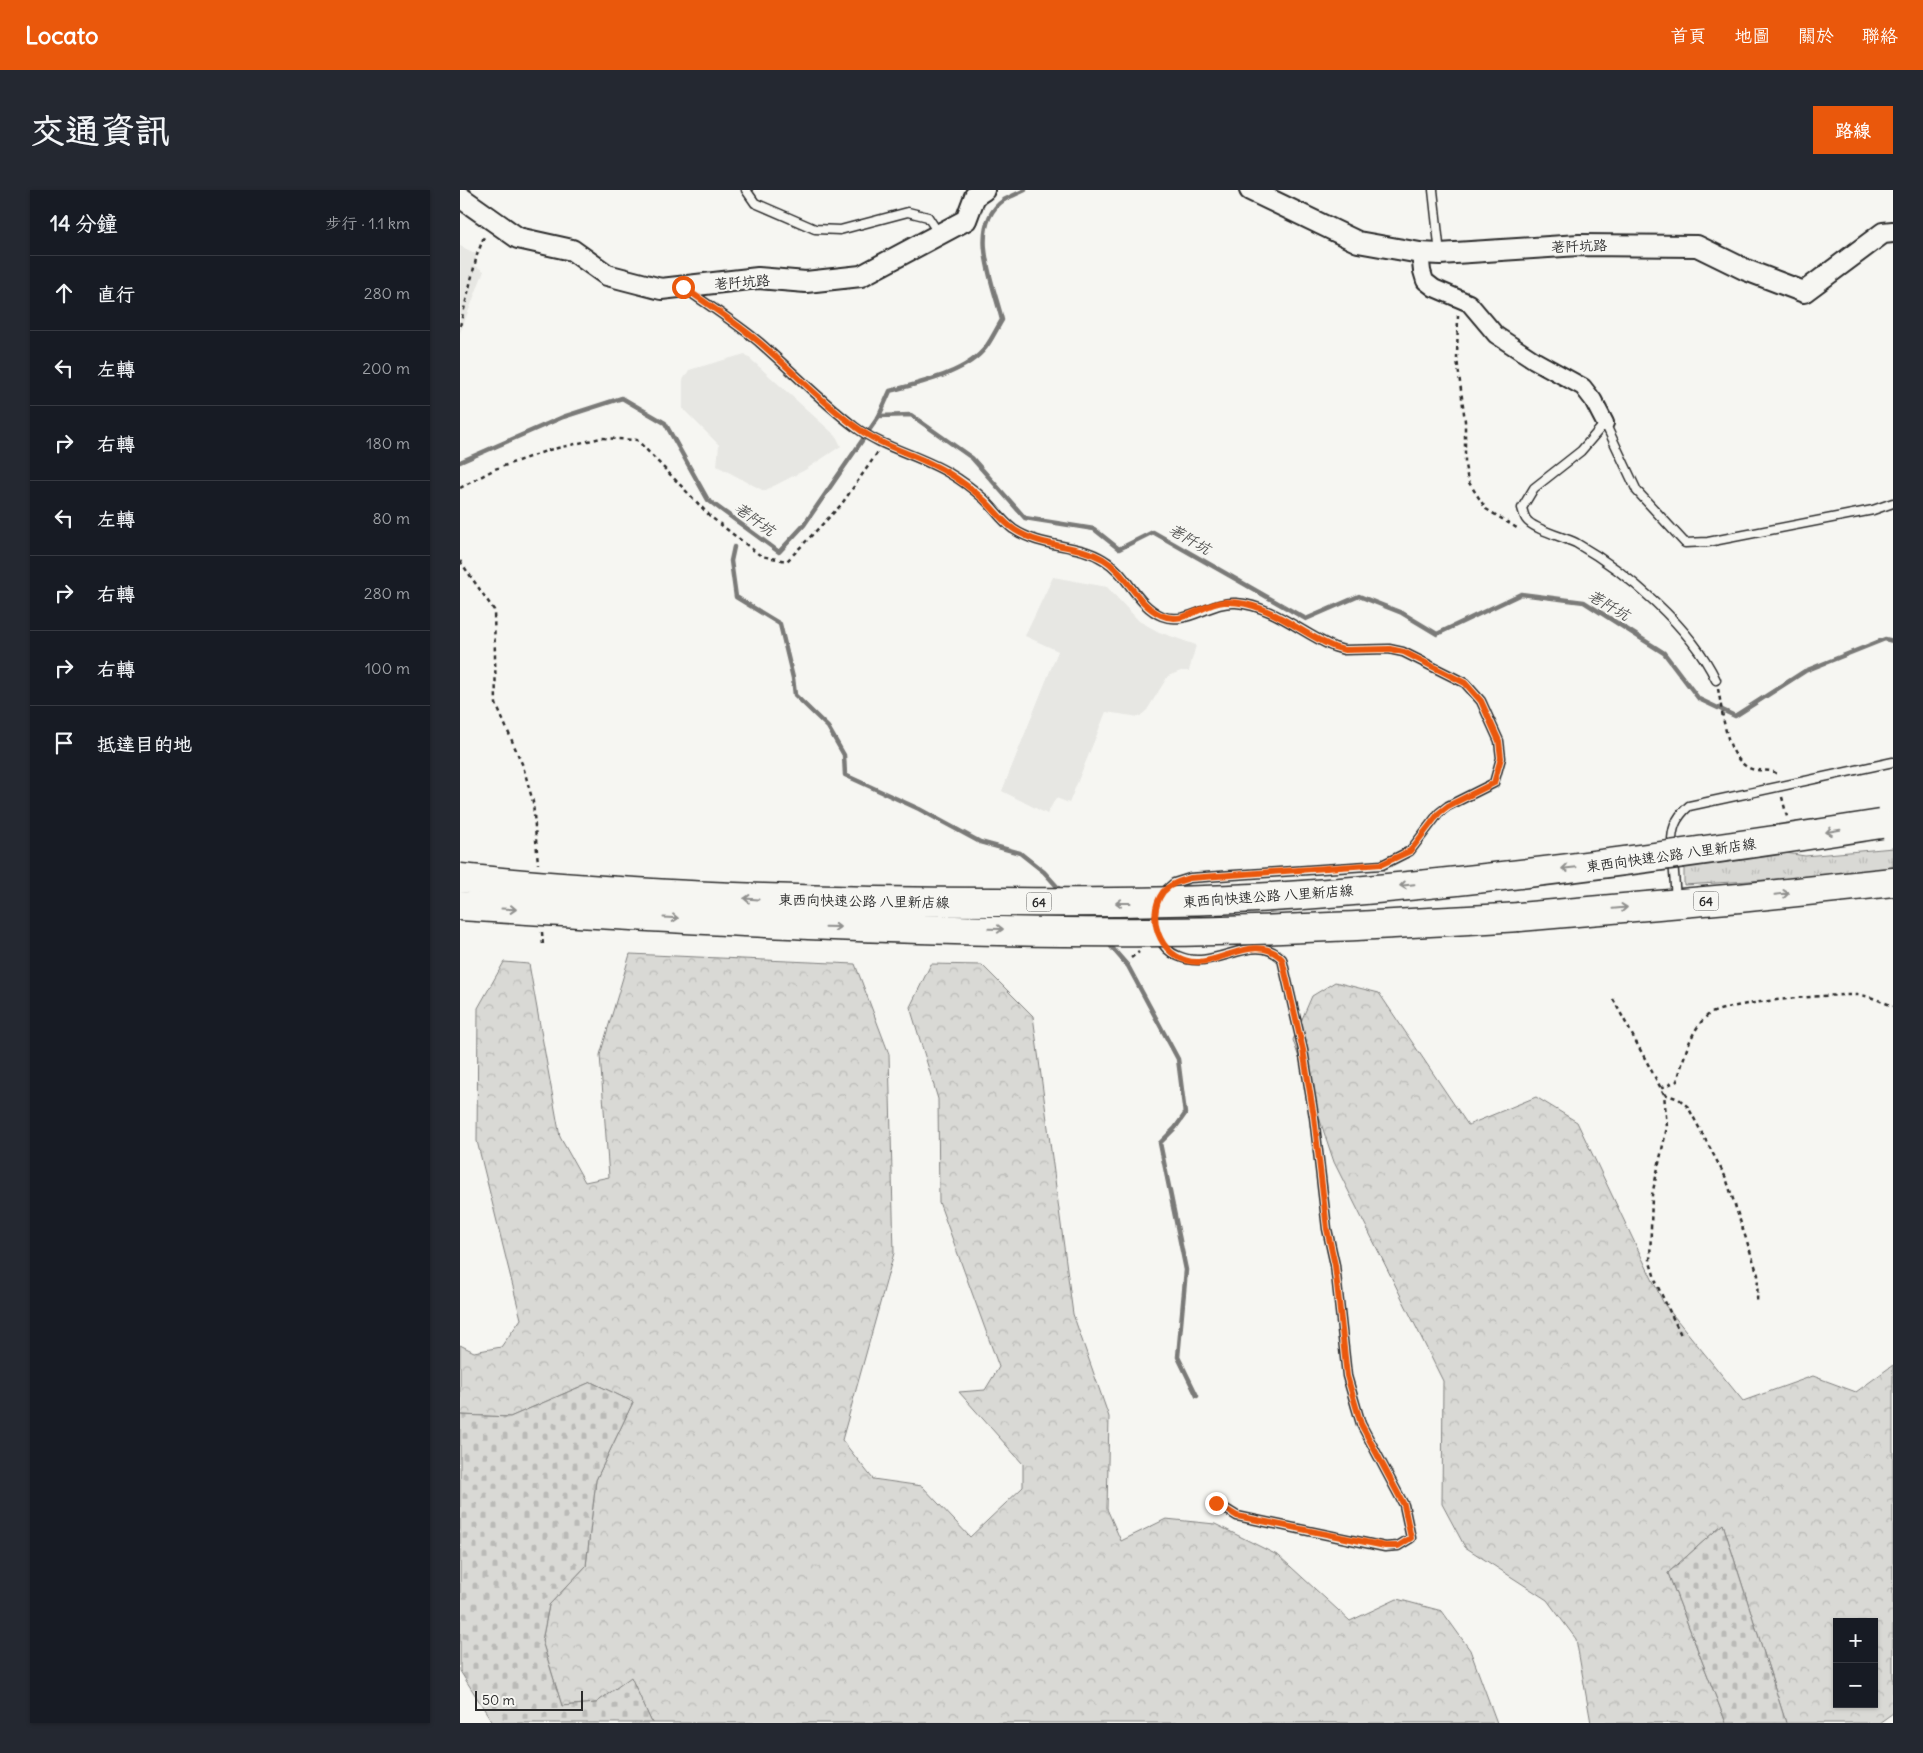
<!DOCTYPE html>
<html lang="zh-TW">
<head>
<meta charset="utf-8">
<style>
  body { margin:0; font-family:Delius,"LXGW WenKai TC",sans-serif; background:#242831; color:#f1f3f6 }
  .controls { position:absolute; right:15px; bottom:15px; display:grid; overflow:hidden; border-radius:0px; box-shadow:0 1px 4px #0004 }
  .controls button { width:45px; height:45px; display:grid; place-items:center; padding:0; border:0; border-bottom:1px solid #363941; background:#171b24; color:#f1f3f6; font:25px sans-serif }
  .scale { position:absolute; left:15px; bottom:12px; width:108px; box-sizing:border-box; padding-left:5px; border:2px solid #2b2b2b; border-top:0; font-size:14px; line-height:18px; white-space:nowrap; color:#2b2b2b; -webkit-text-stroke:4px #f6f6f2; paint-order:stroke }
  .stop { position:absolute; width:15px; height:15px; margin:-11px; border:4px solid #ea580c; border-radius:50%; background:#fff }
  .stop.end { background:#ea580c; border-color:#fff; box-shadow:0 1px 5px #0008 }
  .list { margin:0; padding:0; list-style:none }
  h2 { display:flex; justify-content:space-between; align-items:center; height:65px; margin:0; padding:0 20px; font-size:21px }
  h2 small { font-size:16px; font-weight:400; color:#9ea1a6 }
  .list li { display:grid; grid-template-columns:32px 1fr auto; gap:15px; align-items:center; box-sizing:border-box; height:75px; padding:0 20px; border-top:1px solid #363941 }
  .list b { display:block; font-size:19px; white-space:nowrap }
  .list em { font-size:16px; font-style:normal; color:#9ea1a6 }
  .icon { flex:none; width:28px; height:28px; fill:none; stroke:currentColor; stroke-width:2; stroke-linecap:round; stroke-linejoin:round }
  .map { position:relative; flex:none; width:1433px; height:1533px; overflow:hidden; border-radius:0px }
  header { display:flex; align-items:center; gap:30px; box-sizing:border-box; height:70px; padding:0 25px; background:#ea580c; color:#fff }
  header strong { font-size:24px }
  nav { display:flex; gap:28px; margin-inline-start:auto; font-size:18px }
  .intro { display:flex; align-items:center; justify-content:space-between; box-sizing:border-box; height:120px; padding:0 30px }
  h1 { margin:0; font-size:35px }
  .button { padding:12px 22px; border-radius:0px; background:#ea580c; color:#fff; font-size:18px; font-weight:700 }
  main { display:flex; gap:30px; padding:0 30px }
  aside { flex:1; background:#171b24; border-radius:0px; box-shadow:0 1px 4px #0004 }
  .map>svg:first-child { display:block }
</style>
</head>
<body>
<header>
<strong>Locato</strong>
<nav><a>首頁</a><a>地圖</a><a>關於</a><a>聯絡</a></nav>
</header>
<div class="intro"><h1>交通資訊</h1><a class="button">路線</a></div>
<main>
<aside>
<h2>14 分鐘<small>步行 · 1.1 km</small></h2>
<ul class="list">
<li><svg class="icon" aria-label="ahead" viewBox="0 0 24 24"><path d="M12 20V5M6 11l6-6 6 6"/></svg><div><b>直行</b></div><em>280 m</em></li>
<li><svg class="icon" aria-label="left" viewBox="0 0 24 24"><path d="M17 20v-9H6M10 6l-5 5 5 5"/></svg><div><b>左轉</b></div><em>200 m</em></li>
<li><svg class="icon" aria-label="right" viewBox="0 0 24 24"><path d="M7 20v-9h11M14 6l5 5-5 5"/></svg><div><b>右轉</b></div><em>180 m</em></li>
<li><svg class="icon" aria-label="left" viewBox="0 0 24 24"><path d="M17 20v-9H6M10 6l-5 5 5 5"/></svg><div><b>左轉</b></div><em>80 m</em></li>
<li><svg class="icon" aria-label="right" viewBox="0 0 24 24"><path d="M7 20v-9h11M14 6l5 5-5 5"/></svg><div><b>右轉</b></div><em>280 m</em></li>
<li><svg class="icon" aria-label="right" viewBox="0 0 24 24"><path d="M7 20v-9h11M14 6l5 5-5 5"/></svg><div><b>右轉</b></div><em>100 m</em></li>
<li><svg class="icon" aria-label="arrive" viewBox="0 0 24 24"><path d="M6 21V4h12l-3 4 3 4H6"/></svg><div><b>抵達目的地</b></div></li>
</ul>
</aside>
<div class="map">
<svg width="1433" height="1533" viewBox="0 0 1433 1533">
  <defs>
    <pattern id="grass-tufts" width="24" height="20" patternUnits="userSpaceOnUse" patternTransform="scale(1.25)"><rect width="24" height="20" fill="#d9d9d5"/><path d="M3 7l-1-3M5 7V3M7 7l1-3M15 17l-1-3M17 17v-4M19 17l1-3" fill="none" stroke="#babab7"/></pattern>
    <pattern id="forest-crowns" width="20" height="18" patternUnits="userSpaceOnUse" patternTransform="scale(1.25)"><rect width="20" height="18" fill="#d9d9d5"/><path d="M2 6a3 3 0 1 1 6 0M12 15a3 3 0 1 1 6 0" fill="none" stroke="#babab7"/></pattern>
    <pattern id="cemetery-stones" width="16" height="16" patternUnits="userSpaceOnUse" patternTransform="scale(1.25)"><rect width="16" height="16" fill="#d9d9d5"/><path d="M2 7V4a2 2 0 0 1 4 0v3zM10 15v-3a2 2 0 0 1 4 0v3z" fill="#babab7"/></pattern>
  </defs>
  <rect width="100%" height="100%" fill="#f6f6f2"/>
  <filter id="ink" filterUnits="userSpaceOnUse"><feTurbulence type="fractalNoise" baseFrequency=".02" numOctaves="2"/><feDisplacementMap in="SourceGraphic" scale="10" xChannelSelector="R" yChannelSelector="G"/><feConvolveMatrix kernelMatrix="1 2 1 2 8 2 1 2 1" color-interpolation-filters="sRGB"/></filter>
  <g filter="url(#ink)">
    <!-- built -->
    <g fill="#e7e7e3">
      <polygon points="0,56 17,64 14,75 24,81 0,143"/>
      <polygon points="285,164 376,246 381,256 345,280 304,301 257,276 259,255 223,219 223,190 229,180"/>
      <polygon points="593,387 647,397 679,431 699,442 736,455 729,481 721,481 708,486 687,520 679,527 646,522 609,613 596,608 587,624 542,601 598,461 565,446"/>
    </g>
    <!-- grass -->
    <polygon fill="url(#grass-tufts)" stroke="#828280" points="1433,658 1433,682 1224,695 1224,677 1326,663 1345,666"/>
    <!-- forest -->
    <g fill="url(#forest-crowns)" stroke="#828280" fill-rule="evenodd">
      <polygon points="170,764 395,774 429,864 434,1063 382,1250 413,1289 462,1296 510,1347 563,1297 563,1274 499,1202 525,1200 539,1177 479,1012 478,909 450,817 471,774 522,775 573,826 613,1124 649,1227 647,1319 661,1351 706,1329 755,1334 819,1366 890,1431 937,1409 982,1421 1010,1460 1037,1533 192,1533 171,1488 136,1513 102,1516 82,1451 89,1415 126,1376 136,1290 173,1212 131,1192 50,1227 0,1225 0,1155 14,1162 41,1157 61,1129 17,951 18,818 44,772 69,774 100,947 125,992 149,987 140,865"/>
      <path d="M875,792L919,803L1008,935L1076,907L1117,932L1204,1114L1283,1211L1353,1186L1396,1202L1433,1175V1523L1419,1533H1326L1263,1334L1208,1383L1266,1533H1131L1116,1449L1087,1410L1005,1357L982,1314L983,1191L874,972L833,850L852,806ZM1377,1432H1414V1514H1377Z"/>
    </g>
    <!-- cemetery -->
    <g fill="url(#cemetery-stones)" stroke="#828280">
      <polygon points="131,1192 173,1212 136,1290 126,1376 89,1415 82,1451 102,1516 136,1513 171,1487 192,1533 33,1533 0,1481 0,1225 50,1227"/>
      <polygon points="1263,1334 1326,1533 1266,1533 1208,1383"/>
    </g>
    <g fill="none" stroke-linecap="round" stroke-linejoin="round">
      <!-- stream -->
      <g stroke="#7a7a78" stroke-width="4.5">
        <path d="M419,226L430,201C459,193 507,183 526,157C532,149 537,138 542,130C534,95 506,36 544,10C551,6 559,3 565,0"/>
        <polyline points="0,272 103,227 162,208 205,233 248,310 319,362 344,335 419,226 451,225 512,268 565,328 634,339 659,359 693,342 846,429 899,406 942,423 977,444 1061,404 1124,412 1204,463 1239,509 1275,526 1345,481 1425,449 1433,451"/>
        <polyline points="274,357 271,371 276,407 320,434 333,488 335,505 368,537 384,565 385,585 459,619 520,652 560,663 584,682 602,702"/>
        <polyline points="647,752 668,776 718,869 725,924 715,938 700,953 726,1080 718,1167 737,1206"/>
      </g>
      <defs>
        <g id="service">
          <polyline points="286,0 295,13 355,39 380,40 448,22 468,27 479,44"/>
          <polyline points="973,0 980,64"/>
          <path d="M227,100C251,117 276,133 299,152C331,180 361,211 395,237C423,258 459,265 489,283C501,290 513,299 523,308C534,318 541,330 553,339C583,359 615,352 644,370C668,384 676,415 702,426C727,436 750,411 776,413C814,416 841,443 874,457L884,460L929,459L943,462L1005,493L1021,511L1039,551L1041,568L1034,593L988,616L979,623L950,661L922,675L730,688L714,693L703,703"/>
          <path d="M1256,490C1231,437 1167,382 1116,353C1104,347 1072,339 1066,329C1064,326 1063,321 1062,318L1074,298L1121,261L1145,233L1177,301L1225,353L1248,352L1413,320L1433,313"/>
          <path d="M1212,659C1211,640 1215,628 1229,616L1433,572"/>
          <polyline points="1213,670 1216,709"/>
          <path d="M699,747C703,756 710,763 718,766C755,783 794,739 822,769L843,860L854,927L867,1039L875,1075L887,1186L901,1234L944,1315L951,1348L938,1356L925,1357L777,1326L756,1313"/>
        </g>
        <polyline id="minor" points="960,63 962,81 965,91 974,98 1009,113 1036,145 1074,170 1123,197 1133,210 1145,233"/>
        <g id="tertiary">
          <polyline points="790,0 898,52 960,63 980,64 1119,55 1237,56 1286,80 1344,102 1423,43 1433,42"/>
          <polyline points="0,7 58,48 112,60 147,85 201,99 298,88 346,92 401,86 506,30 515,6 524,0"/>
        </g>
        <polyline id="trunk" points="1059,727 1279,708 1433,692"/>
      </defs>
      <!-- service casing -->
      <use href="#service" stroke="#2b2b2b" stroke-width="11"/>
      <!-- minor casing -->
      <use href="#minor" stroke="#2b2b2b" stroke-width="20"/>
      <!-- tertiary casing -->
      <use href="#tertiary" stroke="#2b2b2b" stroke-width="24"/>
      <!-- trunk casing -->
      <use href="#trunk" stroke="#2b2b2b" stroke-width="31"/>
      <!-- path -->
      <g stroke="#2b2b2b" stroke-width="2.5" stroke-dasharray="4 4" stroke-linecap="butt">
        <polyline points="998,125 997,169 1005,231 1005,275 1008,291 1026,319 1060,340"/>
        <polyline points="0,136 17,65 25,44"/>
        <polyline points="0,298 35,279 89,260 141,248 177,250 251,327 301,366 327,371 381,315 418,262"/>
        <polyline points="0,371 34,420 36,514 63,576 73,612 78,674"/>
        <path d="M1258,499C1263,522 1265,566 1289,578C1299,583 1311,577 1318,585"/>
        <polyline points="1322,607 1327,627"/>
        <polyline points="82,742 83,756"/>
        <polyline points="671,768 679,762"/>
        <polyline points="1153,809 1204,904 1207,937 1192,1005 1190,1072 1197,1095 1221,1145"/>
        <path d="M1201,898L1217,891C1224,869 1229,842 1247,826C1261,812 1373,804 1397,805C1409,805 1422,812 1433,816"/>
        <polyline points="1204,904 1219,909 1228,917 1266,988 1298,1085 1297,1112"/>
      </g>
      <!-- service -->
      <use href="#service" stroke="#f6f6f2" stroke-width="8"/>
      <!-- minor -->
      <use href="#minor" stroke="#f6f6f2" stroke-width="16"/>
      <!-- tertiary -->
      <use href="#tertiary" stroke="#f6f6f2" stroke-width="20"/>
      <!-- trunk -->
      <use href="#trunk" stroke="#f6f6f2" stroke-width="28"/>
      <defs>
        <g id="trunk-bridge">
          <path d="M0,688C179,706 358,712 537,712C652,713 766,712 881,702C1062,687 1242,662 1421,634"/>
          <path d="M0,716C232,730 464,744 697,742C818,741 938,734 1059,727"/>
        </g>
      </defs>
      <!-- trunk-bridge casing -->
      <use href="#trunk-bridge" stroke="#2b2b2b" stroke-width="31" stroke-linecap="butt"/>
      <!-- trunk-bridge -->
      <use href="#trunk-bridge" stroke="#f6f6f2" stroke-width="28"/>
    </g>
    <!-- one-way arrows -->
    <defs><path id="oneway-shaft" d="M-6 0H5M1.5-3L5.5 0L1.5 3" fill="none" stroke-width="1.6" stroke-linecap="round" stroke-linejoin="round" transform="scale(1.25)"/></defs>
    <g stroke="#90908e">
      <use href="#oneway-shaft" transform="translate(1373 641) rotate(171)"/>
      <use href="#oneway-shaft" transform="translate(1109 678) rotate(174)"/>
      <use href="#oneway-shaft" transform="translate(947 695) rotate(174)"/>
      <use href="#oneway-shaft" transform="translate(1322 704) rotate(-6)"/>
      <use href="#oneway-shaft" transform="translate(291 709) rotate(-176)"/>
      <use href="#oneway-shaft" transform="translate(663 713) rotate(-180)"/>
      <use href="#oneway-shaft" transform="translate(1160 718) rotate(-5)"/>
      <use href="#oneway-shaft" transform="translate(49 719) rotate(3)"/>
      <use href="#oneway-shaft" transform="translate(211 728) rotate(3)"/>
      <use href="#oneway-shaft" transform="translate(373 737) rotate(1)"/>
      <use href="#oneway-shaft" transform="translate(536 739) rotate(1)"/>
    </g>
  </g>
  <g fill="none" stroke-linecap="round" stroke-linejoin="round" filter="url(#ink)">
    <!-- route -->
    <path stroke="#ea580c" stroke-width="6" d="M223,97C249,115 275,132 299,152C332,180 361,212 396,237C426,260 465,266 496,288C506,295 516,302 524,310C535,320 542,332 555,340C585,359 614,353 643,369C667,383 675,413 701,425C724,436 741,414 764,412C807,410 837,442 874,457L884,460L930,459L944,462L1005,493L1021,511L1039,551L1041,568L1034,593L988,616L979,623L950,661L922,674L730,688C720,691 710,694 703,702C683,730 704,774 739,772C767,770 798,744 822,769L843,860L854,927L867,1039L875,1075L887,1186L901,1234L944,1315L951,1348L938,1356H925L777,1326L756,1313"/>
  </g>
  <g text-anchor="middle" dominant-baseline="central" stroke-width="4" stroke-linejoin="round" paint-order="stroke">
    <!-- shield labels -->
    <g fill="#f6f6f2" stroke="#686867" stroke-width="1">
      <rect x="1233.5" y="701.5" width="25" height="19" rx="4"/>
      <rect x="566.5" y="702.5" width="25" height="19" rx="4"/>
    </g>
    <g font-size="12" font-weight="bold" fill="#2b2b2b">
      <text x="1246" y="711">64</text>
      <text x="579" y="712">64</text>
    </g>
    <!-- street labels -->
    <g font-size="14" fill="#2b2b2b" stroke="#f6f6f2">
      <text transform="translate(1119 56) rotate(-2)">荖阡坑路</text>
      <text transform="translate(282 92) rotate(-4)">荖阡坑路</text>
      <text transform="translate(1211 665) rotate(-8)">東西向快速公路 八里新店線</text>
      <text transform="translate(808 706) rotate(-4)">東西向快速公路 八里新店線</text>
      <text transform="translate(404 711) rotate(1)">東西向快速公路 八里新店線</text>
    </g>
    <!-- water labels -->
    <g font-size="15" font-style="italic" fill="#525251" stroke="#f6f6f2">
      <text transform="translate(295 329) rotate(36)">荖阡坑</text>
      <text transform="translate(730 349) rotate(30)">荖阡坑</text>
      <text transform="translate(1149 415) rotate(30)">荖阡坑</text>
    </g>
  </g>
</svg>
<div class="controls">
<button>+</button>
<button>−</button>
</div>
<div class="scale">50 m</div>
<div class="stop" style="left:223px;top:97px"></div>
<div class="stop end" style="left:756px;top:1313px"></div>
</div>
</main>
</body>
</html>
